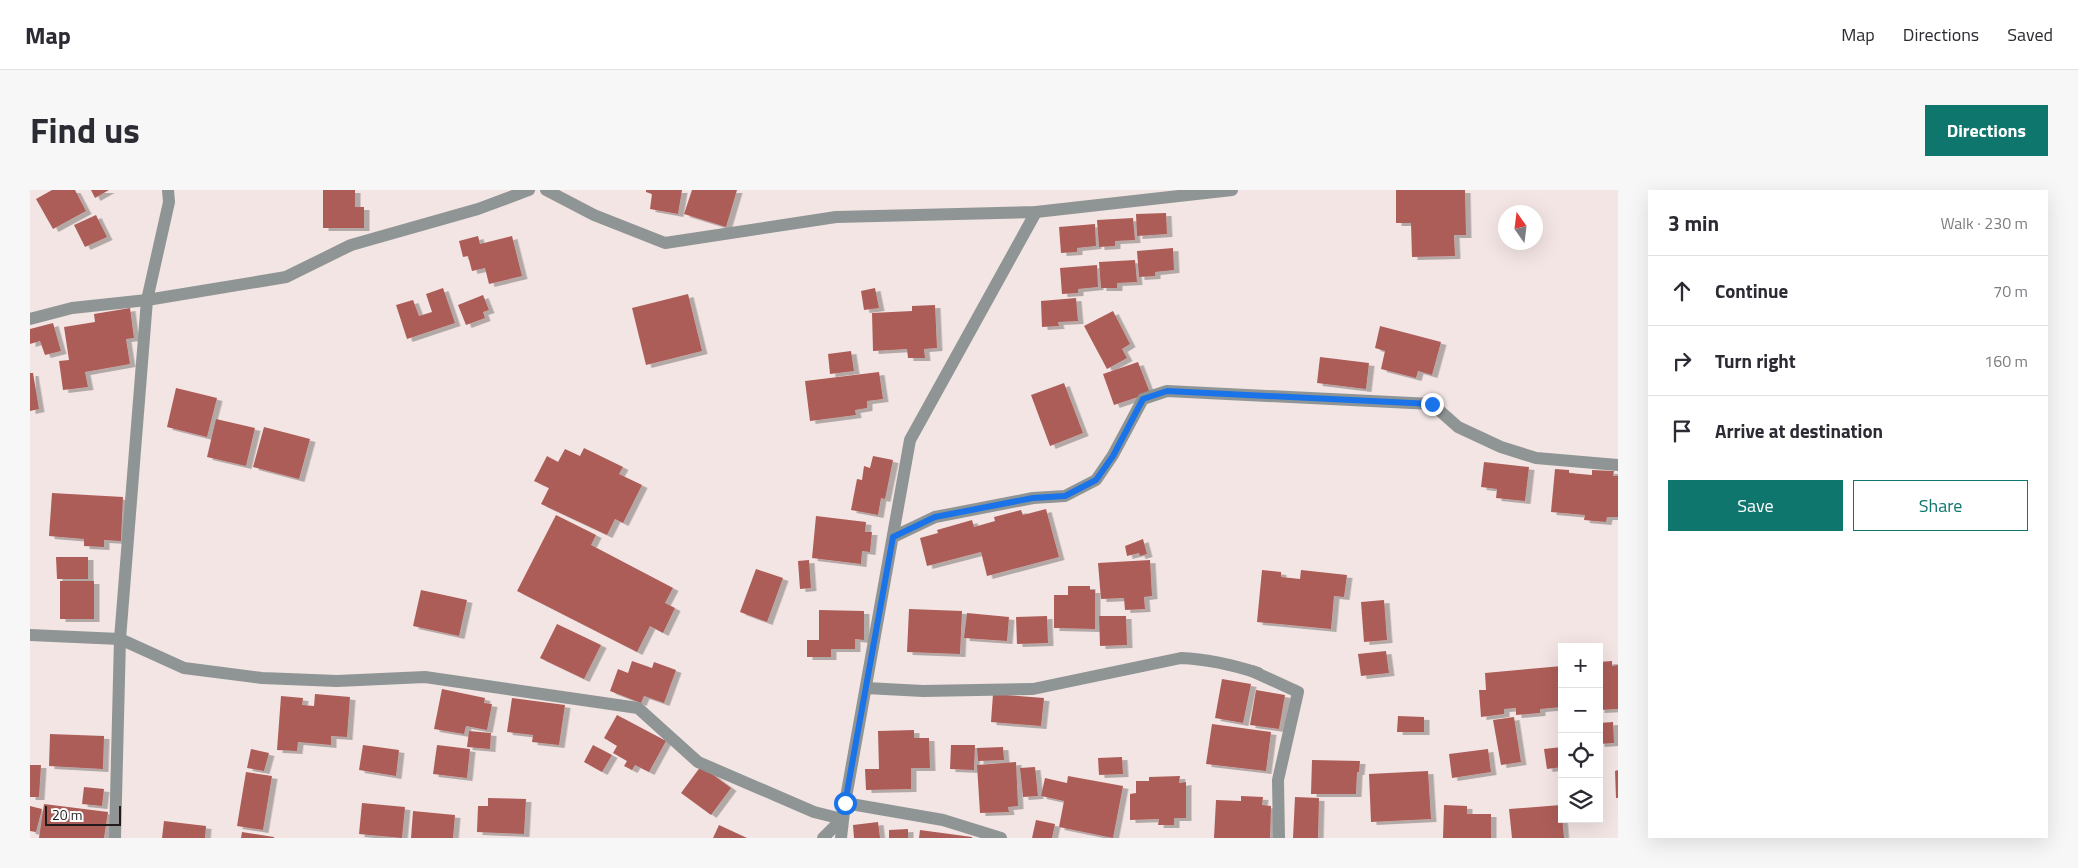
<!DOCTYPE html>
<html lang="en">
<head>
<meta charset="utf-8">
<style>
  body { margin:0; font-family:"Titillium Web",sans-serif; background:#f7f7f7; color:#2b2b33 }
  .controls { position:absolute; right:15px; bottom:15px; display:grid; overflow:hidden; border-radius:0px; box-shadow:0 5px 20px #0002 }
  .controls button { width:45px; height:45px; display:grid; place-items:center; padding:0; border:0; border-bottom:1px solid #e1e1e2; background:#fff; color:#2b2b33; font:25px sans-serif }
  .compass { position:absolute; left:1468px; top:15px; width:45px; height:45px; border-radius:50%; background:#fff; box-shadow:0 5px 20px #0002; rotate:346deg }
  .scale { position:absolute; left:15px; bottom:12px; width:76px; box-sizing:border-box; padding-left:5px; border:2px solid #211b1b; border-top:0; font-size:14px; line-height:18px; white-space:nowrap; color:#211b1b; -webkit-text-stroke:4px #fff; paint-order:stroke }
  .stop { position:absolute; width:15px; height:15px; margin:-11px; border:4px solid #1a73e8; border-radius:50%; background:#fff }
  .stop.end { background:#1a73e8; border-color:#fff; box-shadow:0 1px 5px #0008 }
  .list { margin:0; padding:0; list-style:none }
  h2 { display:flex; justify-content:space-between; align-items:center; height:65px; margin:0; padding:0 20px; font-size:21px }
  h2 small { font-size:16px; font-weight:400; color:#7c7c81 }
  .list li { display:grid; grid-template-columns:32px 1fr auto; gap:15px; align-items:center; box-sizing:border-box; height:70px; padding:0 20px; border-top:1px solid #e1e1e2 }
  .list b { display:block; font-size:19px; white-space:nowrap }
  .list em { font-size:16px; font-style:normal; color:#7c7c81 }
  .actions { display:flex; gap:10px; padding:15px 20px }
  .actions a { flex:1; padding:11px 0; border:1px solid #0f766e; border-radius:0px; text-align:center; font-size:18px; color:#0f766e }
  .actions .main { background:#0f766e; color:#fff }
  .icon { flex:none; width:28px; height:28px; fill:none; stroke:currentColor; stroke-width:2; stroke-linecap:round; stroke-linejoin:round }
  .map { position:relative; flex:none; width:1588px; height:648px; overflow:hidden; border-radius:0px }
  header { display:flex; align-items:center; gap:30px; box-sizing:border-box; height:70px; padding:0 25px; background:#fff; border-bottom:1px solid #e1e1e2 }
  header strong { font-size:24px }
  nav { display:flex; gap:28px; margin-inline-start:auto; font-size:18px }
  .intro { display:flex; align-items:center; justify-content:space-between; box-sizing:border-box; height:120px; padding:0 30px }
  h1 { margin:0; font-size:35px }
  .button { padding:12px 22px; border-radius:0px; background:#0f766e; color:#fff; font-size:18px; font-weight:700 }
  main { display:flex; gap:30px; padding:0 30px }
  aside { flex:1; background:#fff; border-radius:0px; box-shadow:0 5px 20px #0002 }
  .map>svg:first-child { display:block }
</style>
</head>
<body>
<header>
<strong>Map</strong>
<nav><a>Map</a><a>Directions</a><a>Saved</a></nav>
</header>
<div class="intro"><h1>Find us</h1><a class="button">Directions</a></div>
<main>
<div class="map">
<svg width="1588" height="648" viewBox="0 0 1588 648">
  <defs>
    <filter id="shadow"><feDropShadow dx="5.5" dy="3" stdDeviation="0" flood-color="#0004"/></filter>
  </defs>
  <rect width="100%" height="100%" fill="#f3e5e3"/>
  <!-- building -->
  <g fill="#ad5d59" filter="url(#shadow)">
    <polygon points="22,0 45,0 56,21 23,39 6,9"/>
    <polygon points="61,0 79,0 65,8"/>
    <polygon points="293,0 325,0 325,17 334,17 334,38 293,38"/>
    <polygon points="616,0 652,0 648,24 620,19 622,4 616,2"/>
    <polygon points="662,0 707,0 696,37 654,24"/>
    <polygon points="1366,0 1435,0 1436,45 1424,45 1425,66 1382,67 1381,33 1366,33"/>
    <polygon points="1136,23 1137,44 1107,46 1106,24"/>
    <polygon points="66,25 77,47 55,57 44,35"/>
    <polygon points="1103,28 1105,50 1085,51 1085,56 1069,57 1067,30"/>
    <polygon points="1065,34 1066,56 1047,58 1047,62 1031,63 1029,37"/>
    <polygon points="448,46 450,54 482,46 492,86 459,94 455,78 442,81 438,66 433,67 429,51"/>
    <polygon points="1143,58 1144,80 1125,82 1125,86 1109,87 1107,61"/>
    <polygon points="1105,70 1107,92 1087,93 1087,98 1071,98 1069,72"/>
    <polygon points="1067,75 1068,97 1048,99 1048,103 1032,104 1030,78"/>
    <polygon points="413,98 425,133 377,149 366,115 383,110 389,126 402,122 396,104"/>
    <polygon points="845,98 849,118 834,120 831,101"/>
    <polygon points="658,104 672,161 616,175 602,118"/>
    <polygon points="453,105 459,120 453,122 455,128 436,135 428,115"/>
    <polygon points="1046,108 1048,131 1028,132 1029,136 1012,137 1011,111"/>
    <polygon points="905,115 907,158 894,159 895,168 878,168 877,159 843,161 842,123 882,121 882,116"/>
    <polygon points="100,118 104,148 96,149 100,174 55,182 58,197 33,200 29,171 39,170 34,137 65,132 64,124"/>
    <polygon points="1083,121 1100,154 1092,159 1097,168 1077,179 1054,136"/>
    <polygon points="23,133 31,161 15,165 10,151 0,154 0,139"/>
    <polygon points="1350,136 1411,152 1402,185 1388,181 1386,188 1351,179 1355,161 1345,158"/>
    <polygon points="821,161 824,181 800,184 798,164"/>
    <polygon points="1290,167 1339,173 1336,199 1287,193"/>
    <polygon points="1108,172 1120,203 1084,215 1073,184"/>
    <polygon points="849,182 853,209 837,211 837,218 825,220 826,225 780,231 775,191"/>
    <polygon points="0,183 3,183 9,219 0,221"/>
    <polygon points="1034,193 1053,243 1020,256 1001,205"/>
    <polygon points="146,198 187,208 177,247 137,237"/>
    <polygon points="186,229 225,238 216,276 177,267"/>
    <polygon points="234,237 280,249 269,289 223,277"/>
    <polygon points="554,258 593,277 589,284 612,295 593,333 585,329 577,345 511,314 519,298 504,291 517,266 528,272 535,259 550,266"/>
    <polygon points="843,266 863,270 855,309 851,308 848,325 821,320 827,289 832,290 834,276 840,278"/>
    <polygon points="1454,272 1499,277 1495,311 1466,308 1467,299 1451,297"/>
    <polygon points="1525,279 1539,280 1539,283 1562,285 1562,280 1584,281 1583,286 1588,286 1588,327 1577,327 1576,332 1554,330 1555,325 1521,322"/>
    <polygon points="22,303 93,307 91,351 74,350 74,357 54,356 54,349 19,346"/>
    <polygon points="1016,319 1029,367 957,386 951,362 897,376 890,348 908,343 907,340 942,330 944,337 965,331 964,327 991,320 993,325"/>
    <polygon points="526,325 566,345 561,355 643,398 635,413 645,418 633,443 620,436 607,462 487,401"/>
    <polygon points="786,326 836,332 835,342 842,342 840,362 832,361 831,374 782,368"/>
    <polygon points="1113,349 1117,364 1110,366 1109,363 1097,366 1095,356"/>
    <polygon points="26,367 58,367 58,389 27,389"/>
    <polygon points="779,370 781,398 770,399 768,371"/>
    <polygon points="1120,370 1122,406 1114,407 1115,419 1095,420 1094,408 1071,409 1068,373"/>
    <polygon points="726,379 753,388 737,432 710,422"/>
    <polygon points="1232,380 1251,382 1251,387 1270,389 1271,380 1317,385 1314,407 1304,406 1301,439 1227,432"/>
    <rect x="30" y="391" width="34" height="38"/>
    <polygon points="1038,396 1060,396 1060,400 1065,400 1065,439 1024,438 1024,405 1038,405"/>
    <polygon points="391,400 437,410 429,446 383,436"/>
    <polygon points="1354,410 1357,450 1334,452 1331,412"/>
    <polygon points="879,419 932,421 930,464 877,462"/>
    <polygon points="789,420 834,421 834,450 825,449 825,459 801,459 801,467 777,467 777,450 789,450"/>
    <polygon points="937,423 979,427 977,451 934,448"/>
    <polygon points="1017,426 1018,453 987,454 986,427"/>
    <polygon points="1069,426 1096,426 1097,455 1070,456"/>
    <polygon points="527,434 571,455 554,489 510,468"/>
    <polygon points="1356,461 1359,483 1331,486 1328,464"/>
    <polygon points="602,471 622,478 624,472 646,480 634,513 614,506 611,513 580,501 588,479 598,483"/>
    <polygon points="1582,471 1582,476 1588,475 1588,519 1569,520 1569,472"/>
    <polygon points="1532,476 1532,517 1510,519 1510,523 1486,525 1486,518 1474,519 1474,524 1451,527 1449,500 1456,500 1455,483"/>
    <polygon points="1192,489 1221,494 1213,533 1185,528"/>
    <polygon points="412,499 455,508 454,513 462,514 457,540 436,536 434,544 404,539"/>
    <polygon points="1226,500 1255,505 1249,539 1220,535"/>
    <polygon points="285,504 320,507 317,547 301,546 301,555 268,552 267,561 247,560 251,506 273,508 272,515 284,516"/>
    <polygon points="963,504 1014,508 1011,536 961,532"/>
    <polygon points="482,508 535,515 529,555 502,552 503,545 477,542"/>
    <polygon points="587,525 636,551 619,582 605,575 602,580 594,576 597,571 583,563 587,556 574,548"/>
    <polygon points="1368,526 1394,527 1394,542 1367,542"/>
    <polygon points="1484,527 1491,572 1471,575 1463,530"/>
    <polygon points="1583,532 1584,553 1569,554 1569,533"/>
    <polygon points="1182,534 1241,542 1236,581 1176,574"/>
    <polygon points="884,540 884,548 899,548 900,578 881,578 881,599 836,600 835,579 849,579 848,541"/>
    <polygon points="439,541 461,543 460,559 437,557"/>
    <polygon points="20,544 74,546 73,579 19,576"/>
    <polygon points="333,555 369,560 366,586 329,580"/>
    <polygon points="407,555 440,559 437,588 403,584"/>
    <polygon points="563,555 582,565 572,582 554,572"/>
    <polygon points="921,555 945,555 944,580 920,579"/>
    <polygon points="973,557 974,570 948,571 947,558"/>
    <polygon points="1532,557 1532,577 1517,579 1514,559"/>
    <polygon points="221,559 239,563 234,581 217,578"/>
    <polygon points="1458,559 1461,582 1422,588 1419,564"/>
    <polygon points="1092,567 1093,584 1069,585 1068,568"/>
    <polygon points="1282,570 1330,571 1329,582 1327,582 1326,604 1281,604"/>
    <polygon points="986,572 988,616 978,617 979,622 950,623 947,575"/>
    <polygon points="0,575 11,575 9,607 0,607"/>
    <polygon points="671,576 701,598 681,625 651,603"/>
    <polygon points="1005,577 1008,606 993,607 990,578"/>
    <polygon points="1588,580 1588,608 1586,608 1585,581"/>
    <polygon points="1398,581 1401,629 1341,632 1339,584"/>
    <polygon points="216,582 242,586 233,640 207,636"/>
    <polygon points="1038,586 1093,596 1083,648 1029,637 1034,611 1011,606 1015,588 1037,593"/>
    <polygon points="1150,586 1149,593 1156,592 1156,628 1144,628 1144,635 1128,635 1129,629 1100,630 1100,604 1106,603 1106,591 1119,591 1119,587"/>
    <polygon points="54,597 74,599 72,616 52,614"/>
    <polygon points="1211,606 1233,607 1232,615 1241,616 1240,648 1184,648 1186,610 1211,611"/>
    <polygon points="1265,607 1289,608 1288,648 1263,648"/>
    <polygon points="458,608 496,609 494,644 447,642 448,616 458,616"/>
    <polygon points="332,613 375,617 372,648 329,644"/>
    <polygon points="14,614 78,622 74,648 9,648"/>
    <polygon points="1414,615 1437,616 1437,624 1461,624 1461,648 1413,648"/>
    <polygon points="1531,615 1534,648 1482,648 1479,619"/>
    <polygon points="0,616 12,619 6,642 0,641"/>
    <polygon points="383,621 425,625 423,648 381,648"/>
    <polygon points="1006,630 1025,634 1022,648 1002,648"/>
    <polygon points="134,631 176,636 175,648 132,648"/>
    <polygon points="848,632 850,648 824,648 823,635"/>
    <polygon points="689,635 717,648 683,648"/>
    <polygon points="878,639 878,648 859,648 859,640"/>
    <polygon points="890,640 942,647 942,648 889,648"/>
    <polygon points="212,642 244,647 244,648 211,648"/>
  </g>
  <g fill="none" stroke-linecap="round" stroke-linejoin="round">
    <!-- minor -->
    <g stroke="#8f9595" stroke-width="12">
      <polyline points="516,0 564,25 635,53 806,27 1006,22 1202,0"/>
      <polyline points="0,129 42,118 117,110 256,87 321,55 448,19 499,0"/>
      <polyline points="863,347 905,327 1003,308 1035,306 1066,290 1083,265 1113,209 1137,201 1402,214 1428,237 1471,257 1506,268 1588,275"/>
      <polyline points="0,445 90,449 154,478 232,488 307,491 395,487 608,518 668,572 784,622 812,629 793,648"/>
      <polyline points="1222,481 1268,502 1248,590 1249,648"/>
      <path d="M836,498L893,501L1003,499L1151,468C1177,469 1203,475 1228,483"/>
      <polyline points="815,613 913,630 971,648"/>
      <polyline points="85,648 90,449 117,110 139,12 138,0"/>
      <polyline points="811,648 815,613 880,250 1006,22"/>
    </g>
  </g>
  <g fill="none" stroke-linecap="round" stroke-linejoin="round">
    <!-- route -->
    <polyline stroke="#1a73e8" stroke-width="6" points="815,613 863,347 905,327 1003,308 1035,306 1066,290 1083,266 1113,209 1137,201 1402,214"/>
  </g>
</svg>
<div class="controls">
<button>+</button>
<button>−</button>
<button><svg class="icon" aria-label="locate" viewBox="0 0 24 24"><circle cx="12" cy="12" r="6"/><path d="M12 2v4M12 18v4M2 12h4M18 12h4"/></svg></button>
<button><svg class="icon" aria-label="layers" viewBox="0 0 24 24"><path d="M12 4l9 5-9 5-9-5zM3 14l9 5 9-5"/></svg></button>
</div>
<svg class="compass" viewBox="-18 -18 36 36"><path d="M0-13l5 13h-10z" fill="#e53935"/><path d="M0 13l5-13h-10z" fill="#7c7c81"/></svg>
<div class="scale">20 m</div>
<div class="stop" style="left:815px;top:613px"></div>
<div class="stop end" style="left:1402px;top:214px"></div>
</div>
<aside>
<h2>3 min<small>Walk · 230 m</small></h2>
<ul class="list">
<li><svg class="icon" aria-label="ahead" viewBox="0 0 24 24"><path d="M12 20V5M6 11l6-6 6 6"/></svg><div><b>Continue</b></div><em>70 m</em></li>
<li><svg class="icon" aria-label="right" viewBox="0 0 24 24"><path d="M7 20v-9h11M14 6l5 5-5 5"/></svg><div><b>Turn right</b></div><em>160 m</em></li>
<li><svg class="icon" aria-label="arrive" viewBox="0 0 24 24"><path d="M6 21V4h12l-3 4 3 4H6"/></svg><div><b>Arrive at destination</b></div></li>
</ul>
<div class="actions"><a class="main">Save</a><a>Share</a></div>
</aside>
</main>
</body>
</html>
